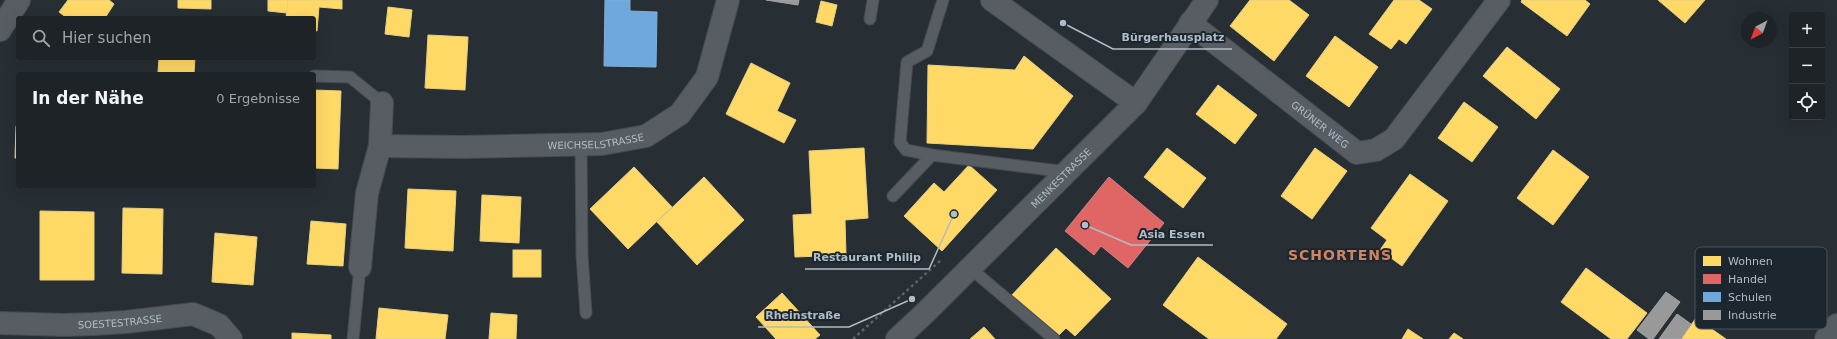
<!DOCTYPE html>
<html lang="de">
<head>
<meta charset="utf-8">
<style>
  body { margin:0; font-family:"DejaVu Sans",sans-serif; background:#262b2f; color:#f1f3f6 }
  .controls { position:absolute; right:12px; top:12px; display:grid; overflow:hidden; border-radius:4px; box-shadow:0 4px 16px #0002 }
  .controls button { width:36px; height:36px; display:grid; place-items:center; padding:0; border:0; border-bottom:1px solid #3c4044; background:#1e2327; color:#f1f3f6; font:20px sans-serif }
  .compass { position:absolute; left:1741px; top:12px; width:36px; height:36px; border-radius:50%; background:#1e2327; box-shadow:0 4px 16px #0002; rotate:221deg }
  .list { margin:0; padding:0; list-style:none }
  h2 { display:flex; justify-content:space-between; align-items:center; height:52px; margin:0; padding:0 16px; font-size:17px }
  h2 small { font-size:13px; font-weight:400; color:#a1a4a7 }
  .icon { flex:none; width:22px; height:22px; fill:none; stroke:currentColor; stroke-width:2; stroke-linecap:round; stroke-linejoin:round }
  .map { position:relative; flex:none; width:1837px; height:339px; overflow:hidden }
  .search { position:absolute; background:#1e2327; box-shadow:0 4px 16px #0002; left:16px; top:16px; width:300px; height:44px; display:flex; align-items:center; gap:10px; box-sizing:border-box; padding:0 14px; border-radius:4px; color:#a1a4a7; font-size:15px }
  .panel { position:absolute; background:#1e2327; box-shadow:0 4px 16px #0002; left:16px; top:72px; width:300px; height:116px; border-radius:4px }
  .map>svg:first-child { display:block }
</style>
</head>
<body>
<div class="map">
<svg width="1837" height="339" viewBox="0 0 1837 339">
  <rect width="100%" height="100%" fill="#282f34"/>
  <!-- homes -->
  <g fill="#ffd966" stroke="#e8d083">
    <polygon points="68,0 109,0 114,4 105,18 67,18 59,12"/>
    <polygon points="178,0 211,0 211,9 178,8"/>
    <polygon points="268,0 288,0 287,13 268,11"/>
    <polygon points="288,0 342,0 342,9 319,7 317,31 314,30 314,18 286,18"/>
    <polygon points="1250,0 1289,0 1309,15 1274,61 1230,26"/>
    <polygon points="1394,0 1419,0 1432,9 1406,44 1399,39 1391,49 1369,34"/>
    <polygon points="1522,0 1585,0 1590,4 1567,36 1521,2"/>
    <polygon points="1658,0 1705,0 1685,23"/>
    <polygon points="821,1 837,5 832,26 816,22"/>
    <polygon points="388,7 412,10 409,37 385,34"/>
    <polygon points="428,35 468,37 465,90 425,88"/>
    <polygon points="1335,36 1378,67 1349,107 1306,76"/>
    <polygon points="1507,47 1560,89 1536,119 1483,76"/>
    <polygon points="1024,56 1073,96 1033,149 927,143 928,65 1015,70"/>
    <polygon points="159,58 195,58 194,74 158,72"/>
    <polygon points="751,63 790,83 777,111 796,120 784,143 726,114"/>
    <polygon points="1218,85 1257,115 1235,144 1196,114"/>
    <polygon points="314,90 341,91 338,169 314,168"/>
    <polygon points="1464,102 1498,127 1472,162 1438,138"/>
    <polygon points="16,126 18,126 18,158 15,158"/>
    <polygon points="864,148 868,218 845,220 846,255 795,257 793,215 812,214 809,151"/>
    <polygon points="1167,148 1206,178 1183,208 1144,177"/>
    <polygon points="1315,148 1347,171 1312,219 1281,196"/>
    <polygon points="1553,150 1589,177 1553,225 1517,198"/>
    <polygon points="969,165 997,190 942,251 904,216 934,183 944,192"/>
    <polygon points="634,167 672,207 628,249 590,209"/>
    <polygon points="1410,174 1448,201 1402,266 1380,250 1387,240 1371,228"/>
    <polygon points="704,177 744,220 697,265 657,222"/>
    <polygon points="408,189 456,191 453,251 405,248"/>
    <polygon points="482,195 521,197 519,243 480,241"/>
    <polygon points="123,208 163,209 162,274 122,273"/>
    <polygon points="40,211 94,212 94,280 40,280"/>
    <polygon points="311,221 346,224 343,266 307,264"/>
    <polygon points="215,233 257,237 253,285 212,282"/>
    <polygon points="1056,248 1111,299 1075,336 1066,328 1056,338 1011,296"/>
    <rect x="513" y="250" width="28" height="27"/>
    <polygon points="1198,257 1287,324 1276,339 1209,339 1163,305"/>
    <polygon points="1586,268 1647,313 1627,339 1611,339 1561,302"/>
    <polygon points="782,293 820,335 815,339 776,339 756,317"/>
    <polygon points="379,308 448,315 445,339 376,339"/>
    <polygon points="491,313 517,315 516,339 489,339"/>
    <polygon points="1696,318 1726,339 1681,339"/>
    <polygon points="984,327 995,339 970,339"/>
    <polygon points="1408,329 1423,339 1402,339"/>
    <polygon points="292,333 331,335 331,339 292,339"/>
    <polygon points="1454,333 1463,339 1449,339"/>
  </g>
  <!-- shops -->
  <polygon fill="#e06666" stroke="#d28083" points="1109,177 1164,223 1128,268 1101,246 1094,255 1065,231"/>
  <!-- schools -->
  <polygon fill="#6fa8dc" stroke="#83aed5" points="605,0 630,0 630,11 657,12 656,67 604,66"/>
  <!-- industry -->
  <g fill="#999" stroke="#a0a4a6">
    <polygon points="766,0 799,0 798,5"/>
    <polygon points="1666,292 1680,302 1653,339 1649,339 1637,330"/>
    <polygon points="1677,314 1691,324 1681,339 1659,339"/>
  </g>
  <g fill="none" stroke-linecap="round" stroke-linejoin="round">
    <defs>
      <g id="service">
        <polyline points="943,0 927,51 907,62 900,142 906,150 932,155 1067,172"/>
        <polyline points="870,19 873,0"/>
        <polyline points="314,76 350,77 382,103"/>
        <polyline points="581,145 582,255 586,313"/>
        <polyline points="893,196 932,155"/>
        <polyline points="970,268 1054,339"/>
        <polyline points="353,339 360,267"/>
      </g>
      <g id="minor">
        <polyline points="992,0 1136,103"/>
        <path id="s1" d="M1190,23L1357,153L1376,150L1394,139L1499,0"/>
        <polyline points="0,30 19,0"/>
        <path id="s2" d="M382,103L380,146L463,147L602,144L646,136L680,114L707,77L728,0"/>
        <polyline points="360,267 367,193 380,146"/>
        <path id="s3" d="M0,323L64,325L94,324L126,322L193,314L219,325L231,339"/>
        <polyline points="1826,339 1837,325"/>
      </g>
      <g id="tertiary">
        <path id="s4" d="M897,339L925,313L1136,103L1207,0"/>
      </g>
    </defs>
    <!-- service casing -->
    <use href="#service" stroke="#464b4f" stroke-width="13"/>
    <!-- minor casing -->
    <use href="#minor" stroke="#464b4f" stroke-width="24"/>
    <!-- tertiary casing -->
    <use href="#tertiary" stroke="#464b4f" stroke-width="24"/>
    <!-- path -->
    <polyline stroke="#5b6267" stroke-width="2.5" stroke-dasharray="3 3" stroke-linecap="butt" points="853,339 941,260"/>
    <!-- service -->
    <use href="#service" stroke="#575d63" stroke-width="11"/>
    <!-- minor -->
    <use href="#minor" stroke="#575d63" stroke-width="22"/>
    <!-- tertiary -->
    <use href="#tertiary" stroke="#575d63" stroke-width="22"/>
  </g>
  <g text-anchor="middle" dominant-baseline="central" stroke-width="4" stroke-linejoin="round" paint-order="stroke">
    <!-- street labels -->
    <g font-size="10" fill="#b1bcc6" stroke="#1b262f">
      <text stroke="none"><textPath href="#s1" startOffset="165">GRÜNER WEG</textPath></text>
      <text stroke="none"><textPath href="#s2" startOffset="259">WEICHSELSTRASSE</textPath></text>
      <text stroke="none"><textPath href="#s4" startOffset="230">MENKESTRASSE</textPath></text>
      <text stroke="none"><textPath href="#s3" startOffset="120">SOESTESTRASSE</textPath></text>
    </g>
    <!-- district labels -->
    <g font-size="14" font-weight="bold" letter-spacing="1" fill="#d28361" stroke="#1b262f">
      <text x="1340" y="255">SCHORTENS</text>
    </g>
  </g>
  <!-- legend -->
  <rect x="1695" y="247" width="132" height="82" rx="6" fill="#1b262f" stroke="#48535c" stroke-width="1"/>
  <rect x="1703" y="256" width="18" height="10" fill="#ffd966"/>
  <rect x="1703" y="274" width="18" height="10" fill="#e06666"/>
  <rect x="1703" y="292" width="18" height="10" fill="#6fa8dc"/>
  <rect x="1703" y="310" width="18" height="10" fill="#999"/>
  <g font-size="11" fill="#b1bcc6">
    <text x="1728" y="265">Wohnen</text>
    <text x="1728" y="283">Handel</text>
    <text x="1728" y="301">Schulen</text>
    <text x="1728" y="319">Industrie</text>
  </g>
  <!-- callouts -->
  <path fill="none" stroke="#b1bcc6" stroke-width="1.5" d="M1063 23L1113 49H1232M1085 225L1131 245H1213M954 214L929 269H805M912 299L849 327H758"/>
  <g fill="#b1bcc6" stroke="#1b262f" stroke-width="1.5">
    <circle cx="1063" cy="23" r="4"/>
    <circle cx="1085" cy="225" r="4"/>
    <circle cx="954" cy="214" r="4"/>
    <circle cx="912" cy="299" r="4"/>
  </g>
  <g font-size="11" text-anchor="middle" font-weight="bold" fill="#b1bcc6" stroke="#1b262f" stroke-width="4" stroke-linejoin="round" paint-order="stroke">
    <text x="1173" y="41">Bürgerhausplatz</text>
    <text x="1172" y="238">Asia Essen</text>
    <text x="867" y="261">Restaurant Philip</text>
    <text x="803" y="319">Rheinstraße</text>
  </g>
</svg>
<div class="controls">
<button>+</button>
<button>−</button>
<button><svg class="icon" aria-label="locate" viewBox="0 0 24 24"><circle cx="12" cy="12" r="6"/><path d="M12 2v4M12 18v4M2 12h4M18 12h4"/></svg></button>
</div>
<svg class="compass" viewBox="-18 -18 36 36"><path d="M0-13l5 13h-10z" fill="#e53935"/><path d="M0 13l5-13h-10z" fill="#a1a4a7"/></svg>
<div class="search"><svg class="icon" aria-label="search" viewBox="0 0 24 24"><circle cx="10" cy="10" r="6"/><path d="M15 15l6 6"/></svg>Hier suchen</div>
<section class="panel">
<h2>In der Nähe<small>0 Ergebnisse</small></h2>
<ul class="list">
</ul>
</section>
</div>
</body>
</html>
